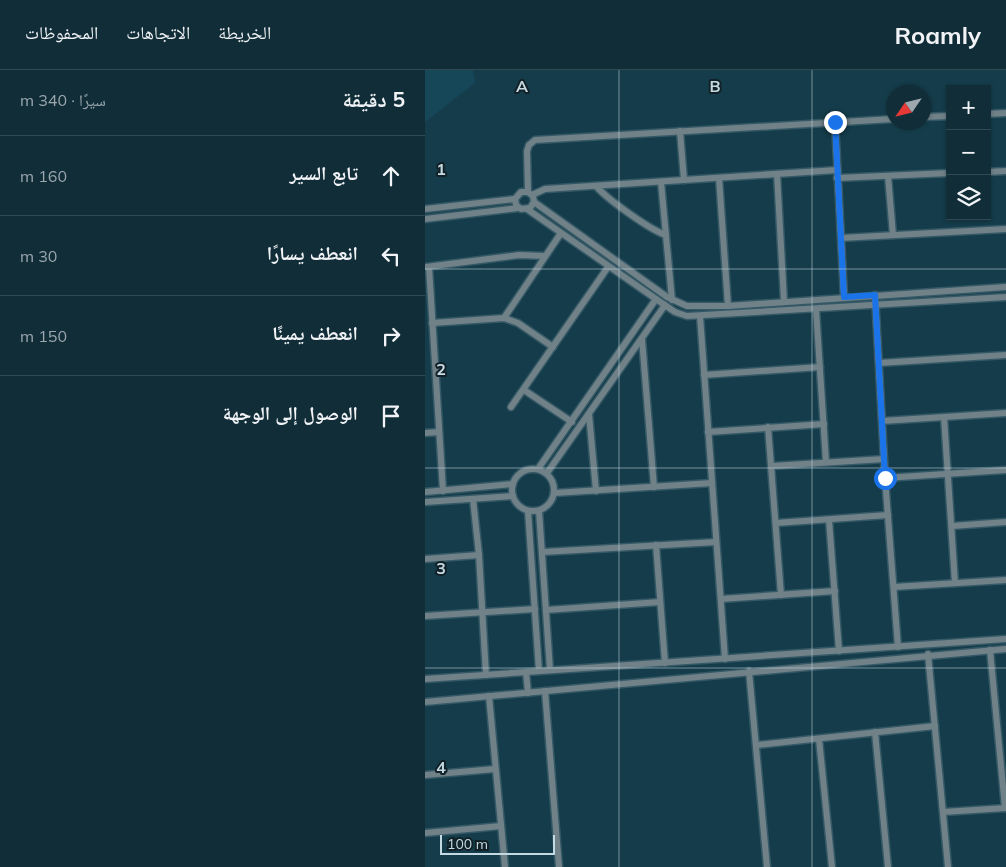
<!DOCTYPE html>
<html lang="ar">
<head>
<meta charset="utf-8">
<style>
  body { margin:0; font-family:Mulish,"Noto Naskh Arabic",sans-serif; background:#193540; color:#f1f3f6; direction:rtl }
  .controls { position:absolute; right:15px; top:15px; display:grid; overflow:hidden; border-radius:0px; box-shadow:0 1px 4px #0004 }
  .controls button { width:45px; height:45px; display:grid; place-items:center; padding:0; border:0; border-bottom:1px solid #304953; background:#102d38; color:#f1f3f6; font:25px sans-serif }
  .compass { position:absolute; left:461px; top:15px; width:45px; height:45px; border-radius:50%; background:#102d38; box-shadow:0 1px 4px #0004; rotate:235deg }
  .scale { position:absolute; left:15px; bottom:12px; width:115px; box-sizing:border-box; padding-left:5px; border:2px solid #c4d9e1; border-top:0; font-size:14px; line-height:18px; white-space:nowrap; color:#c4d9e1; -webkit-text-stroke:4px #112127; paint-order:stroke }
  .stop { position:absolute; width:15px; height:15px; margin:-11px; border:4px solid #1a73e8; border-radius:50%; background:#fff }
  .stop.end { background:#1a73e8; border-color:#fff; box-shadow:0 1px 5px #0008 }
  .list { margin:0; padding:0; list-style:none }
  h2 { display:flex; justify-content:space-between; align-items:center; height:65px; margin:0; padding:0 20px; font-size:21px }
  h2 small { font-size:16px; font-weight:400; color:#9ca8ae }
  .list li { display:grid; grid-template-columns:32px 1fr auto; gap:15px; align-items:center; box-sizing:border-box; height:80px; padding:0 20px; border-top:1px solid #304953 }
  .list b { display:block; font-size:19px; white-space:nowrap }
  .list em { font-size:16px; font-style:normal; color:#9ca8ae }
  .icon { flex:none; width:28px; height:28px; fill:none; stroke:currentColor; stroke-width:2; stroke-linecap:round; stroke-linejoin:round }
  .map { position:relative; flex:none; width:581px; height:797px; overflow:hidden; direction:ltr }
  header { display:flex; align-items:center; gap:30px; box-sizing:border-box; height:70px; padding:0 25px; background:#102d38; border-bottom:1px solid #304953 }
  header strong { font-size:24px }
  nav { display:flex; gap:28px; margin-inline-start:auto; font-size:18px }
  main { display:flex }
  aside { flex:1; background:#102d38 }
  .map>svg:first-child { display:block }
</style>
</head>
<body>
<header>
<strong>Roamly</strong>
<nav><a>الخريطة</a><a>الاتجاهات</a><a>المحفوظات</a></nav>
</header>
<main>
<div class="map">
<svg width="581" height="797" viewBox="0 0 581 797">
  <rect width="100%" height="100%" fill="#153c4a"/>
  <!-- built -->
  <polygon fill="#154759" points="0,0 48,0 50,13 0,52"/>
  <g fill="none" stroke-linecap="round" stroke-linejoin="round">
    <defs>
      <g id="street">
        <polyline points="562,44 581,43"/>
        <polyline points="498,47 525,46"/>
        <polyline points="410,52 419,227"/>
        <polyline points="255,61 259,110"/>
        <polyline points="562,102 581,101"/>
        <polyline points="352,104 359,231"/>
        <polyline points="463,106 468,165"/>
        <polyline points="294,108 303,236"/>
        <polyline points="412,108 525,103"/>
        <polyline points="236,112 247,230"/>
        <path d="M171,116C182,129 225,160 241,165"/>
        <polyline points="103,122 102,81 104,75 110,70 468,49"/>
        <polyline points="107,125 120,119 412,100"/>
        <polyline points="109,132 105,138 96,139 91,135 90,129 96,122 103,122 108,126 109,132 242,227 262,236 303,236 581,217"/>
        <polyline points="0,139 90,129"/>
        <polyline points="102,139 231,229 250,242 262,246 581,227"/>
        <polyline points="0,149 93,138"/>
        <polyline points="416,168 581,159"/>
        <polyline points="1,197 94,185 120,186"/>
        <polyline points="4,197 18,421"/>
        <polyline points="450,225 460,408 473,577"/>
        <polyline points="391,239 401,392"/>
        <polyline points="275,246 300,589"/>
        <polyline points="79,248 136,163"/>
        <polyline points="7,253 79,248 93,253 128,277"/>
        <polyline points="217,269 229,417"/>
        <polyline points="454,293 581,285"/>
        <polyline points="279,305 395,297"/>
        <polyline points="99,320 147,352"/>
        <polyline points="86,337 183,197"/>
        <polyline points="164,344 171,421"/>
        <polyline points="519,347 530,513"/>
        <polyline points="457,351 581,343"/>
        <polyline points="343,357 356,525"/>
        <polyline points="283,362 399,354"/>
        <polyline points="0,363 14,362"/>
        <polyline points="347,396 459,389"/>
        <circle cx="108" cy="420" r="21"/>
        <polyline points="113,399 231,229"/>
        <polyline points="122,403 240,235"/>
        <polyline points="460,408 581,400"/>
        <polyline points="0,422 88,414"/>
        <polyline points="129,423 287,413"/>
        <polyline points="48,429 54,485 61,605"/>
        <polyline points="0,432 88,426"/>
        <polyline points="103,441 114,601"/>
        <polyline points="114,441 125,600"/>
        <polyline points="404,450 414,581"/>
        <polyline points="351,453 463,445"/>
        <polyline points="527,456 581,452"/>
        <polyline points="231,475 240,593"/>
        <polyline points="118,482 291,472"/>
        <polyline points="0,489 54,485"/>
        <polyline points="469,517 581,510"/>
        <polyline points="296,529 410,521"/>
        <polyline points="121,540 235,532"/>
        <polyline points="0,546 110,539"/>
        <polyline points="565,580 580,738"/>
        <polyline points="503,584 523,797"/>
        <polyline points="324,601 342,797"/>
        <polyline points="101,602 103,623"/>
        <polyline points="0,609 581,569"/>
        <polyline points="120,621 134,797"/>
        <polyline points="64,626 80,797"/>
        <polyline points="0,632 581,579"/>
        <polyline points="450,662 463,797"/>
        <polyline points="394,669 407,797"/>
        <polyline points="332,675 510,656"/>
        <polyline points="0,705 70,699"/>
        <polyline points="518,742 581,738"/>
        <polyline points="0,763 76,756"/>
      </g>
    </defs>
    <!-- street casing -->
    <use href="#street" stroke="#345865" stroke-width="9"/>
    <!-- street -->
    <use href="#street" stroke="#708188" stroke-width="6"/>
  </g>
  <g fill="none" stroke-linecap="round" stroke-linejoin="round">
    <!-- route -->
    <polyline stroke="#1a73e8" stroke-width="6" points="410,52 419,227 450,225 460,408"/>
  </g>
  <!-- grid -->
  <path fill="none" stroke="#c4d9e1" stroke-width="1" stroke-opacity="0.55" d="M194,0V797M387,0V797M0,199H581M0,398H581M0,598H581"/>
  <g font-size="16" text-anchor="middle" font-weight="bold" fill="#c4d9e1" stroke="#112127" stroke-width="4" stroke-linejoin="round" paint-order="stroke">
    <text x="97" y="22">A</text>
    <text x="290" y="22">B</text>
    <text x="16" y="105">1</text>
    <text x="16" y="305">2</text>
    <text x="16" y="504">3</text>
    <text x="16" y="703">4</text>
  </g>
</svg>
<div class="controls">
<button>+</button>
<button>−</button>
<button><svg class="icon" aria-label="layers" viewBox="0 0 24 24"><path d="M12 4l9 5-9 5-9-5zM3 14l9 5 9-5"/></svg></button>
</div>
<svg class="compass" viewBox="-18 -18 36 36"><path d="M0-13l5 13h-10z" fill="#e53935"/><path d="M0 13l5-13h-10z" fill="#9ca8ae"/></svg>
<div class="scale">100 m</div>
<div class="stop" style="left:460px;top:408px"></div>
<div class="stop end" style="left:410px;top:52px"></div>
</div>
<aside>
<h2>5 دقيقة<small>سيرًا · 340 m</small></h2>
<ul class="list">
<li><svg class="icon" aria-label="ahead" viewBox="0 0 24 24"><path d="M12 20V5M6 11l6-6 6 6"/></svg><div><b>تابع السير</b></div><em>160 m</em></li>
<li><svg class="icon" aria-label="left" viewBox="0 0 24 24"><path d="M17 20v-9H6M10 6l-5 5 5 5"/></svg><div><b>انعطف يسارًا</b></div><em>30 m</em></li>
<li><svg class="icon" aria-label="right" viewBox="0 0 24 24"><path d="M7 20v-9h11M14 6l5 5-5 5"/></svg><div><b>انعطف يمينًا</b></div><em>150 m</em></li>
<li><svg class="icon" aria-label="arrive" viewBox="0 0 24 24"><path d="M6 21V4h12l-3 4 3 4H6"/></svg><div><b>الوصول إلى الوجهة</b></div></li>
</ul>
</aside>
</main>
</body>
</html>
